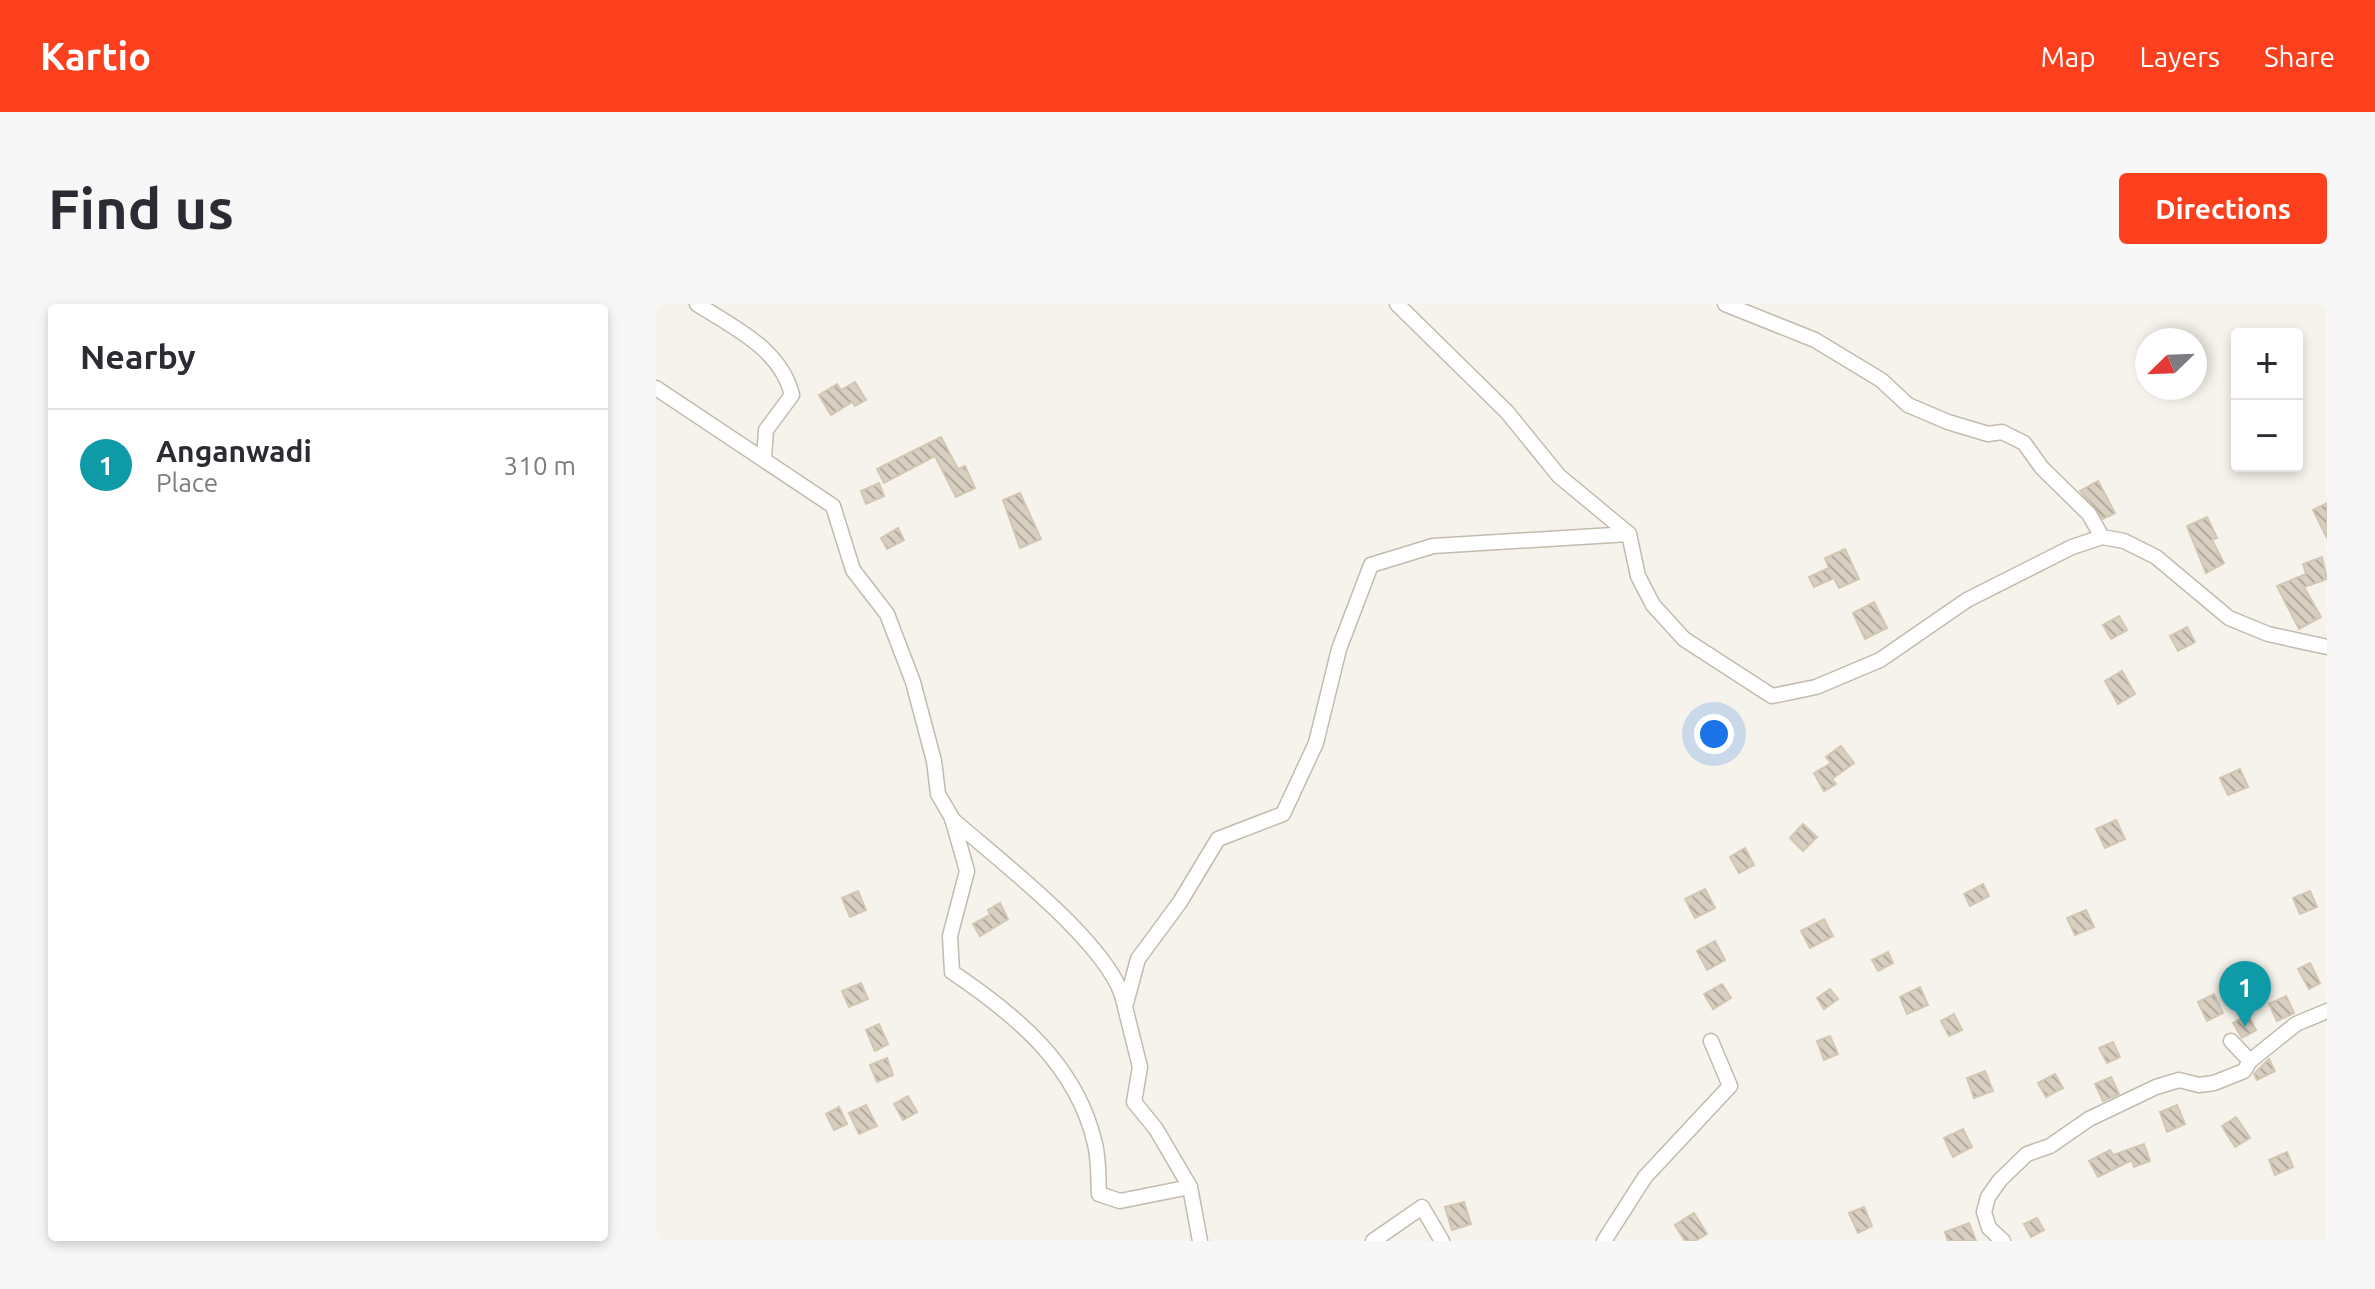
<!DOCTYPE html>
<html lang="en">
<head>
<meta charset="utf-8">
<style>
  body { margin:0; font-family:Ubuntu,sans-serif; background:#f7f7f7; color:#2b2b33 }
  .controls { position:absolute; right:24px; top:24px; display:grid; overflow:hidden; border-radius:8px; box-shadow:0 4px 12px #0003 }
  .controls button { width:72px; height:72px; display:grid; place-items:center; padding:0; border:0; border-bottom:2px solid #e1e1e2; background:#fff; color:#2b2b33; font:40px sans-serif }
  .compass { position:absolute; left:1479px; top:24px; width:72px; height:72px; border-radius:50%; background:#fff; box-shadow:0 4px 12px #0003; rotate:247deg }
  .you { position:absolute; left:1058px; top:430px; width:28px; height:28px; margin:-20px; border:6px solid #fff; border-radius:50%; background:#1a73e8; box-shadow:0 0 0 12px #1a73e833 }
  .badge { display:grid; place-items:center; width:52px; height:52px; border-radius:50%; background:#fc3f1d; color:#fff; font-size:26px; font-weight:700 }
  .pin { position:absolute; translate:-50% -66px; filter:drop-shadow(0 2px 4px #0008) }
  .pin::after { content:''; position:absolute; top:42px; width:28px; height:24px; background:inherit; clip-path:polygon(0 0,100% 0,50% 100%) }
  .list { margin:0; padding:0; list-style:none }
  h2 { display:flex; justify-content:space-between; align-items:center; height:104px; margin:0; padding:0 32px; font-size:34px }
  h2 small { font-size:26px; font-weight:400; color:#7c7c81 }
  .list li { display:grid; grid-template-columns:52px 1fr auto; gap:24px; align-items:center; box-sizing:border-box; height:112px; padding:0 32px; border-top:2px solid #e1e1e2 }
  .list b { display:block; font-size:30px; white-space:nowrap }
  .list p { margin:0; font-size:26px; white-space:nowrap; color:#7c7c81 }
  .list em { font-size:26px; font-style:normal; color:#7c7c81 }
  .map { position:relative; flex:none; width:1671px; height:937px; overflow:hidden; border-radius:8px }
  header { display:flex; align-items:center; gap:48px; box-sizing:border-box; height:112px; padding:0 40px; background:#fc3f1d; color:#fff }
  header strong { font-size:38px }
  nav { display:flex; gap:44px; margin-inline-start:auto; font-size:28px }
  .intro { display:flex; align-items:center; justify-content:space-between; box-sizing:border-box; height:192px; padding:0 48px }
  h1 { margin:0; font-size:56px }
  .button { padding:20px 36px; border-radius:8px; background:#fc3f1d; color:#fff; font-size:28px; font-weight:700 }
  main { display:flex; gap:48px; padding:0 48px }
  aside { flex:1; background:#fff; border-radius:8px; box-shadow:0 4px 12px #0003 }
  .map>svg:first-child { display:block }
</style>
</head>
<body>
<header>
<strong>Kartio</strong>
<nav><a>Map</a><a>Layers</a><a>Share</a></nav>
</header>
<div class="intro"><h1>Find us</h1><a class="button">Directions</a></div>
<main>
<aside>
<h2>Nearby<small></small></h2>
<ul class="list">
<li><span class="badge" style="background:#0f9aa8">1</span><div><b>Anganwadi</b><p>Place</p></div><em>310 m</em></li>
</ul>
</aside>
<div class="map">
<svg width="1671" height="937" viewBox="0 0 1671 937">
  <defs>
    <pattern id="building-back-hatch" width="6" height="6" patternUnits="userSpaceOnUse" patternTransform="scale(2)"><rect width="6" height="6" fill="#d8cfc1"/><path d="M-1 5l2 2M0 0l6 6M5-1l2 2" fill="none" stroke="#b1aa9e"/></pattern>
  </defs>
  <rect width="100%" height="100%" fill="#f6f3ec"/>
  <!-- building -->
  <g fill="url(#building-back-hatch)" stroke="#d3c7b4" stroke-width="2">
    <polygon points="199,78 210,96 199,102 196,98 175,111 163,91 181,80 185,86"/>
    <polygon points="285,133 302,165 309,162 319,184 300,193 279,152 228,179 221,165"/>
    <polygon points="1442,177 1459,209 1447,215 1424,187"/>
    <polygon points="223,179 228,192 210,200 205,187"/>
    <polygon points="364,189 385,235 364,244 347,196"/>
    <polygon points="1671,199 1671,234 1657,206"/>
    <polygon points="1551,213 1561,234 1556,236 1568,259 1550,269 1531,222"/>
    <polygon points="242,224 248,236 231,245 225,234"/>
    <polygon points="1189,245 1203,275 1183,284 1178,274 1158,283 1153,273 1173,264 1169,254"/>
    <polygon points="1666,253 1671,275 1648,283 1665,313 1643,325 1621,282 1650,270 1647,260"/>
    <polygon points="1218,298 1231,324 1209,335 1197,309"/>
    <polygon points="1463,312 1471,326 1455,335 1447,321"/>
    <polygon points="1531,323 1539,338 1522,347 1514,332"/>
    <polygon points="1466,367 1479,390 1462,400 1449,377"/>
    <polygon points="1185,442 1198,459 1176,475 1180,480 1168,487 1158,469 1175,459 1170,453"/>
    <polygon points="1584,465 1592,483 1572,491 1564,474"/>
    <polygon points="1460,516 1469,535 1449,544 1440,525"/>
    <polygon points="1147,520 1161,533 1147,547 1134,534"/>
    <polygon points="1089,544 1098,561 1083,569 1074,553"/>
    <polygon points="1327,580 1333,592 1314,602 1308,590"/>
    <polygon points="1049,585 1059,604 1039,614 1029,595"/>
    <polygon points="202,587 210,606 194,613 186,594"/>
    <polygon points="1654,587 1661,603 1644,610 1637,594"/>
    <polygon points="344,599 352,615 324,632 317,620 334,611 332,606"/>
    <polygon points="1430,606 1438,623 1419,631 1411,614"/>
    <polygon points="1168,615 1177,632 1154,644 1145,627"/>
    <polygon points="1059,637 1069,656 1051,666 1041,647"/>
    <polygon points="1232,648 1237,659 1222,667 1216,656"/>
    <polygon points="1654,659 1664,679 1653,685 1642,665"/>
    <polygon points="205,679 212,695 193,703 186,687"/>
    <polygon points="1066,680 1075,694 1057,705 1048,690"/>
    <polygon points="1264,683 1272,701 1251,710 1244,693"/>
    <polygon points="1174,685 1182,695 1168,705 1161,694"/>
    <polygon points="1558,690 1567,709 1551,717 1542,698"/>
    <polygon points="1630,692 1638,709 1621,717 1613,700"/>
    <polygon points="1298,710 1306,726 1293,732 1285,717"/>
    <polygon points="1592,711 1600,726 1586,734 1577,719"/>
    <polygon points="223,720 232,740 219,747 210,726"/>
    <polygon points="1174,732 1182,750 1168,756 1161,737"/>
    <polygon points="1457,738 1464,753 1451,759 1443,744"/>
    <polygon points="231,754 237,771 221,778 214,761"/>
    <polygon points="1613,755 1619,767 1601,776 1598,770"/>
    <polygon points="1329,767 1337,787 1318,794 1311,774"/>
    <polygon points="1399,770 1407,784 1390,793 1382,779"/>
    <polygon points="1455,773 1463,790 1447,797 1439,780"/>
    <polygon points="252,792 261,808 247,816 238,800"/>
    <polygon points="210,801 221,822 203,830 193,809"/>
    <polygon points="1521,801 1529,820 1511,828 1504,808"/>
    <polygon points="183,803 191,820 178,826 170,810"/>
    <polygon points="1580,813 1594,834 1579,843 1566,822"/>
    <polygon points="1307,825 1316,843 1297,853 1288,834"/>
    <polygon points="1488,840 1494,857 1478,863 1476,856 1442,873 1433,857 1454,846 1457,851"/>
    <polygon points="1631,848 1637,863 1619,871 1613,856"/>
    <polygon points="808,898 815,920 796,926 789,903"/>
    <polygon points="1208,903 1216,922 1202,929 1193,909"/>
    <polygon points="1038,909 1051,930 1039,937 1029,937 1019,921"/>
    <polygon points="1381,914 1388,926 1375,933 1368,920"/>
    <polygon points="1313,919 1320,937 1292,937 1289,928"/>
  </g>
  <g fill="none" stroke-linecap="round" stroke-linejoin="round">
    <defs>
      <g id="minor">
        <path d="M41,0C77,23 125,45 136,91L110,126L108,155"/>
        <polyline points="741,0 851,108 903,172 973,230 982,272 997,301 1028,335 1116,392 1160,383 1224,356 1311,296 1416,243 1446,233 1468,237 1500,253 1573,314 1612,330 1671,343"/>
        <polyline points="1069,0 1159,36 1225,76 1252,101 1292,118 1332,130 1346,128 1368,139 1386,164 1433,210 1446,233"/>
        <path d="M0,84L177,202L197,266L231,310L257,378L278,457L282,490L296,514L311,567L294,632L296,668C360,711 421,761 439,840C443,855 442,874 443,890L464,897L534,883"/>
        <path d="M296,515C340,554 458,643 468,699"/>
        <polyline points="1575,737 1594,757"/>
        <polyline points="544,937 534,883 500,825 478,798 484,763 469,703 482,655 524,598 562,535 627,510 660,439 683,345 715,261 777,242 973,230"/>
        <polyline points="717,937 766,903 786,937"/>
        <polyline points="948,937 989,873 1074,782 1055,737"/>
        <polyline points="1347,937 1333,924 1328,908 1332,893 1344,876 1371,850 1394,842 1433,815 1500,783 1523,776 1543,781 1558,779 1588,767 1594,757 1640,720 1671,707"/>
      </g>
    </defs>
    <!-- minor casing -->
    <use href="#minor" stroke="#c2bbae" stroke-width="17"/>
    <!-- minor -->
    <use href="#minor" stroke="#fff" stroke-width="14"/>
  </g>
</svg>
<div class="controls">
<button>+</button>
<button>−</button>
</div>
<svg class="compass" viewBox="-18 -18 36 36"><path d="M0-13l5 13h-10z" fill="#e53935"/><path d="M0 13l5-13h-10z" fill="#7c7c81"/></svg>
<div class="you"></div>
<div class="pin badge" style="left:1589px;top:723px;background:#0f9aa8">1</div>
</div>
</main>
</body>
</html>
